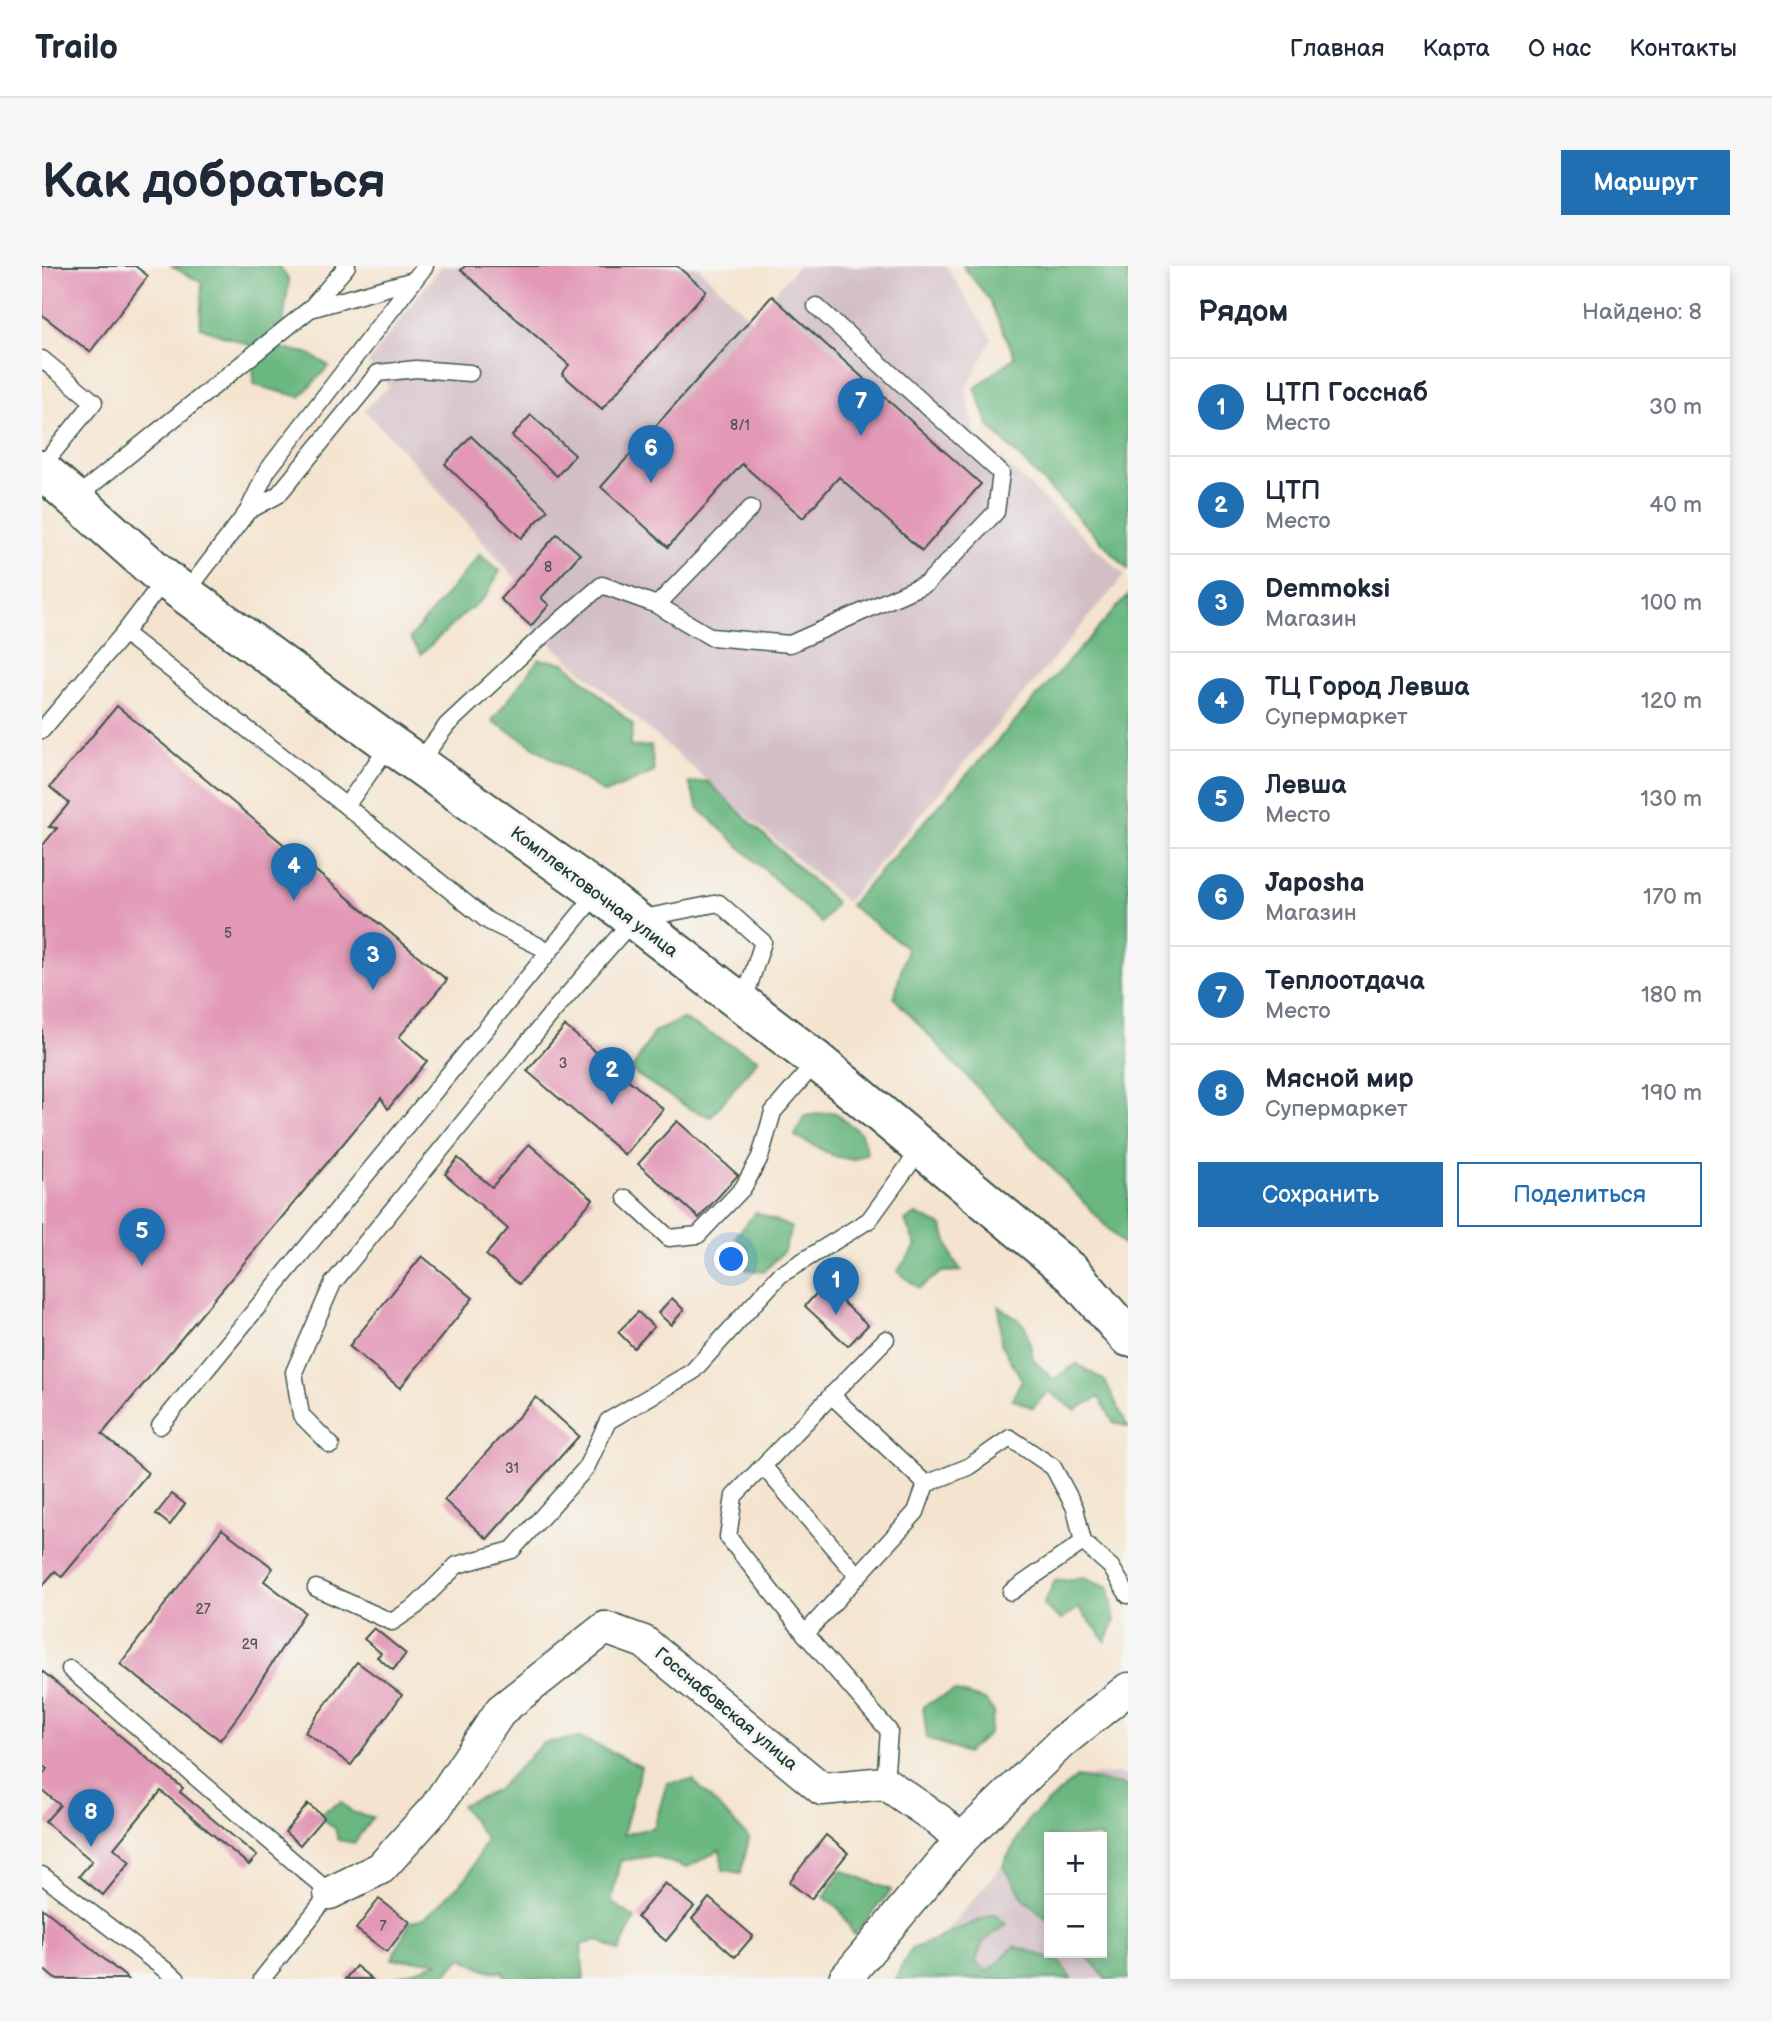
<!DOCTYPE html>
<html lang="ru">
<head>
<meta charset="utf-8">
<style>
  body { margin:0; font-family:"Balsamiq Sans",sans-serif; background:#f6f6f7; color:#1f2937 }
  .controls { position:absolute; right:21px; bottom:21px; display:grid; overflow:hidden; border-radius:0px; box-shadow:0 4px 10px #0003 }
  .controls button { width:63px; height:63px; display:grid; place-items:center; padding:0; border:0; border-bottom:2px solid #e0e1e3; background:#fff; color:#1f2937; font:35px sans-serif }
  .you { position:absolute; left:690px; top:994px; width:24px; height:24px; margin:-18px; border:5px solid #fff; border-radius:50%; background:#1a73e8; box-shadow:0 0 0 10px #1a73e833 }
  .badge { display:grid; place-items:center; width:46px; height:46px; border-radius:50%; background:#1f6fb2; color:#fff; font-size:23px; font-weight:700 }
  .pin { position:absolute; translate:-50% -58px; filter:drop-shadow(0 2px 4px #0008) }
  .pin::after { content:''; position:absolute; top:37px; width:24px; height:21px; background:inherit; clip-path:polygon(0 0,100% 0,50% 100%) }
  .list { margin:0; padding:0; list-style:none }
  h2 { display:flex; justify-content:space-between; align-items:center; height:91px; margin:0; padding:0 28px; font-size:30px }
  h2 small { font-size:23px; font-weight:400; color:#747a83 }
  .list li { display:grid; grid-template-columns:46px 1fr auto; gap:21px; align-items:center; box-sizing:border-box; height:98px; padding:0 28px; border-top:2px solid #e0e1e3 }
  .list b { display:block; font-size:26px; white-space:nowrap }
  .list p { margin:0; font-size:23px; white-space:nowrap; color:#747a83 }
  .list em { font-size:23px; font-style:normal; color:#747a83 }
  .actions { display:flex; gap:14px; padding:21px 28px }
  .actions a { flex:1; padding:16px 0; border:2px solid #1f6fb2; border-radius:0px; text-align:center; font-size:24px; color:#1f6fb2 }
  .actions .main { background:#1f6fb2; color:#fff }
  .map { position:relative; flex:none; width:1086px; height:1713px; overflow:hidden; border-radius:0px }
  header { display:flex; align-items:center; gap:42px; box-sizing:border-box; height:98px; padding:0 35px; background:#fff; border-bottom:2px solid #e0e1e3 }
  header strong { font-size:33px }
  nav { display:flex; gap:38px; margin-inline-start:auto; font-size:24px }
  .intro { display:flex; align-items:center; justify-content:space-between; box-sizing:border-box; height:168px; padding:0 42px }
  h1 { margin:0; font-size:49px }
  .button { padding:18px 32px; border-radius:0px; background:#1f6fb2; color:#fff; font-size:24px; font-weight:700 }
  main { display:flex; gap:42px; padding:0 42px }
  aside { flex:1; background:#fff; border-radius:0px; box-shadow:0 4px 10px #0003 }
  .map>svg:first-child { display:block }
</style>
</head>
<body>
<header>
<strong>Trailo</strong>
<nav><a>Главная</a><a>Карта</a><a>О нас</a><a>Контакты</a></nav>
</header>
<div class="intro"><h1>Как добраться</h1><a class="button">Маршрут</a></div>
<main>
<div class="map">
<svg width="1086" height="1713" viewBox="0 0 1086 1713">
  <rect width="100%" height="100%" fill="#f6f6f2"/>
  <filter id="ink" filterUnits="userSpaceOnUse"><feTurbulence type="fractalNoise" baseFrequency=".0143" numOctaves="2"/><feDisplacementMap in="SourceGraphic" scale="14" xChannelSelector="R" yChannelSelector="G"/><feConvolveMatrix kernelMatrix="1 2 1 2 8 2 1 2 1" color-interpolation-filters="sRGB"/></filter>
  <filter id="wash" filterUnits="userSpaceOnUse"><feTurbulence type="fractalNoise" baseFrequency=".00686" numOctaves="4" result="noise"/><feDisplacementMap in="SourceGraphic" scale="28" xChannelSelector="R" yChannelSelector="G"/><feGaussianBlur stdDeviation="1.57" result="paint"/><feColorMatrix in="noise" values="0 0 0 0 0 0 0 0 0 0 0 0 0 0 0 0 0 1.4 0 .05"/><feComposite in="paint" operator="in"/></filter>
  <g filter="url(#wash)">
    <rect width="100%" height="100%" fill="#f4e4cf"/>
    <!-- industrial -->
    <g fill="#d2bec5" fill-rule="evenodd">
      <polygon points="399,0 655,0 709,53 756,0 904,0 950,73 924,124 933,169 1083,309 804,636 458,333 475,314 357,180 322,144 347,120 326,97"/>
      <path d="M1074,1507L1086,1511V1713H864L1035,1511ZM1007,1571H1060V1687H1007Z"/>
    </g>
    <!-- forest -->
    <g fill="#6ab780" stroke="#447a5a" stroke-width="2">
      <polygon points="129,0 237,0 247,14 241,58 229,81 266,87 287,100 258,131 212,119 210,80 158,61 160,17"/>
      <polygon points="921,0 1086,0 1086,303 947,160 933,122 973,91 947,33"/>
      <polygon points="438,288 458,305 443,331 424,346 379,388 368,372"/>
      <polygon points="1086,329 1086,984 852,732 865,682 808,639"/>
      <polygon points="497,393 523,397 591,459 588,481 609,480 612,506 563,527 478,472 450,455"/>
      <polygon points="665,515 794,637 780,657 656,542 647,517"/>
      <polygon points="640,753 716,793 669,851 648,843 589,805 612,766"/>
      <polygon points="792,846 819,867 825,887 811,894 792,890 753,870 762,850"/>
      <polygon points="714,946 750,962 741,986 722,1006 703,1003 705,981 693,971"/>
      <polygon points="874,948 900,960 911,993 920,1005 900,1006 877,1022 855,1006 874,980 863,955"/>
      <polygon points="957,1040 983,1059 992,1095 1011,1113 1035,1098 1063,1115 1086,1161 1071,1156 1057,1131 1033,1144 1006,1125 991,1142 970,1133 980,1114 959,1077"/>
      <polygon points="1041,1312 1067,1322 1073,1355 1064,1375 1037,1342 1019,1354 1001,1339 1013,1315"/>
      <polygon points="912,1425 943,1434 952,1446 947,1468 924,1487 885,1472 881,1440"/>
      <polygon points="537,1472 564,1483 599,1501 581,1569 612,1561 625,1517 651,1514 707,1572 699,1607 681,1604 678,1584 644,1602 611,1590 578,1595 569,1636 593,1652 577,1685 556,1674 539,1679 542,1713 464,1713 461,1706 443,1704 420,1692 404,1708 406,1713 350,1713 398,1696 350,1693 368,1656 384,1651 426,1610 444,1573 419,1539 454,1525 501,1477"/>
      <polygon points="1035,1511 1086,1520 1086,1713 1064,1713 1043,1687 1060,1687 1060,1571 1007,1571 1007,1655 982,1633 961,1599 986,1554"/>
      <polygon points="299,1536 310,1546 331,1551 312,1577 296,1574 293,1562 275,1549"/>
      <polygon points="799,1604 849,1624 812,1669 798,1644 782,1631"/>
      <polygon points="952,1648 964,1658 941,1676 933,1697 946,1706 972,1680 1017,1695 1029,1713 853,1713 869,1683"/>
    </g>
    <g id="blocks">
      <!-- building -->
      <g fill="#e298b6">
        <polygon points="0,0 93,0 106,10 48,86 0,49"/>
        <polygon points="423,0 635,0 664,25 560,143 520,108 527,99 419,4"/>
        <polygon points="730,30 939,218 880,285 797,211 761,252 700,198 626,281 559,221"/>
        <polygon points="489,149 533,189 515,210 470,170"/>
        <polygon points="429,170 506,244 479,272 403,198"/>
        <polygon points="515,268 538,288 499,332 507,339 489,360 458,333"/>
        <polygon points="75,440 405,714 357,771 385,795 346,843 339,832 60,1168 106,1207 20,1311 13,1305 0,1320 0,580 15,562 7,561 27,537 8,521"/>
        <polygon points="523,760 621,843 583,889 485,805"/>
        <polygon points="635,855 696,909 657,952 596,898"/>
        <polygon points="487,878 551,933 477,1018 444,989 466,963 403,908 416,892 450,921"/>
        <polygon points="380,990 431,1032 358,1122 307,1080"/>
        <polygon points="782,1019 826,1059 806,1080 763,1040"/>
        <polygon points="630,1032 642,1044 629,1059 616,1047"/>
        <polygon points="596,1046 612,1061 592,1082 576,1066"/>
        <polygon points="494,1131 537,1170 445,1273 402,1234"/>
        <polygon points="130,1228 143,1238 128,1259 114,1248"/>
        <polygon points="180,1263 231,1302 222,1315 263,1346 198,1447 178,1474 78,1398"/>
        <polygon points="332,1362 364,1388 351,1404 335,1391 339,1387 322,1373"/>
        <polygon points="315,1396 360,1429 309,1499 263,1466"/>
        <polygon points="0,1405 141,1522 138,1526 215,1590 207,1599 119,1525 72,1582 88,1596 61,1629 37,1610 50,1595 3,1556 18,1539 0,1524 0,1509 5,1503 0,1499"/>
        <polygon points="266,1538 282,1551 258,1579 243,1566"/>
        <polygon points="784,1569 806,1587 769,1633 747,1616"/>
        <polygon points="623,1617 652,1641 624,1675 595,1651"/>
        <polygon points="667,1632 711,1670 693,1691 650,1653"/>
        <polygon points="337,1633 368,1656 345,1686 314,1663"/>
        <polygon points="0,1642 13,1652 86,1713 13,1713 0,1702"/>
        <polygon points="314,1700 330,1713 303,1713"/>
      </g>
    </g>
  </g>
  <g filter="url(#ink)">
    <use href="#blocks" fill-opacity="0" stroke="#3f564b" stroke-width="2"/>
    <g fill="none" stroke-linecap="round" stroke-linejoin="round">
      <defs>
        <g id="lane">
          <polyline points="268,43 372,14"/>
          <polyline points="0,93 52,136 0,200"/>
          <polyline points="32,233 268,43 305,0"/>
          <polyline points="206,245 236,229 336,107 374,103 428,107"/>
          <polyline points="143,328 206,245 225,205 383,0"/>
          <polyline points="615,339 709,242"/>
          <polyline points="82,367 304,540 446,655 507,685"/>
          <polyline points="0,464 82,367 123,313"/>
          <polyline points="376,498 405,459 500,370 560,319 615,339 669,371 748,378 885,317 954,246 959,207 774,40"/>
          <polyline points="304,540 348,478"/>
          <polyline points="584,932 627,972 656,969 701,922 718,891 731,846 775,795"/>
          <polyline points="118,1160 556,626"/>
          <polyline points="289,1179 259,1149 252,1106 291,1017 509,748 591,654 677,637 721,676 701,738"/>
          <polyline points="721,1200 815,1309"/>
          <polyline points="884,1218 926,1201 968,1172 1011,1201 1033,1242 1041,1276"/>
          <polyline points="274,1322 350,1356 374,1340 415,1299 470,1284 544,1202 566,1155 650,1106 738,1009 827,954 880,881"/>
          <polyline points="969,1326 1041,1276 1069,1301 1086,1329"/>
          <polyline points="763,1368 874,1246 884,1218 789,1129"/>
          <polyline points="28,1403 288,1627 220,1713"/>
          <polyline points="843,1517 847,1465 763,1368 686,1271 692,1230 844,1073"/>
          <polyline points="0,1609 135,1713"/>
        </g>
        <g id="street">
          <polyline points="288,1627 339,1602 394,1541 459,1444 563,1362 602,1376 780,1523 843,1517 898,1555 919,1574"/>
          <polyline points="803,1713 919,1574 1020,1476 1086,1423"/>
        </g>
        <polyline id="secondary" points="0,204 123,313 348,478 556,626 775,795 1029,1006 1086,1071"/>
      </defs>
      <!-- lane casing -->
      <use href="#lane" stroke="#3f564b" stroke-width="19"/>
      <!-- street casing -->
      <use href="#street" stroke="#3f564b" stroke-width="35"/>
      <!-- secondary casing -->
      <use href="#secondary" stroke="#3f564b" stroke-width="42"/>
      <!-- lane -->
      <use href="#lane" stroke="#fff" stroke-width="16"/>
      <!-- street -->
      <use href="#street" stroke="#fff" stroke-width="32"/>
      <!-- secondary -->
      <use href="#secondary" stroke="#fff" stroke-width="38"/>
    </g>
  </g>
  <g text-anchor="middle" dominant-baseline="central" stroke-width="6" stroke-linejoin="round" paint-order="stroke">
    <!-- number labels -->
    <g font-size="14" fill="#505454">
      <text x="698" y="159">8/1</text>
      <text x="506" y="301">8</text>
      <text x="186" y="667">5</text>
      <text x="521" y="797">3</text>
      <text x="470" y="1202">31</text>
      <text x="161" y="1343">27</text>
      <text x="208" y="1378">29</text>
      <text x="341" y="1660">7</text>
    </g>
    <!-- street labels -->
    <g font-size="18" fill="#1f3d34" stroke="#f6f6f2">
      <text transform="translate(552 626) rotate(37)">Комплектовочная улица</text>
      <text transform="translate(684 1443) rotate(40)">Госснабовская улица</text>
    </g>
  </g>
</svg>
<div class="controls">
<button>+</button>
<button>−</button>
</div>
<div class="you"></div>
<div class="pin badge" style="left:794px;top:1049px">1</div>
<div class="pin badge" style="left:570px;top:839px">2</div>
<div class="pin badge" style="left:331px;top:724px">3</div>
<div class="pin badge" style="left:252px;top:635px">4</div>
<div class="pin badge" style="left:100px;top:1000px">5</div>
<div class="pin badge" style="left:609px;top:217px">6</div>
<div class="pin badge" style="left:819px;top:170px">7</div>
<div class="pin badge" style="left:49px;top:1581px">8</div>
</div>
<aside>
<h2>Рядом<small>Найдено: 8</small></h2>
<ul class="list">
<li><span class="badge">1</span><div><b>ЦТП Госснаб</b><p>Место</p></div><em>30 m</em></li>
<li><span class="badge">2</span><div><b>ЦТП</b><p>Место</p></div><em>40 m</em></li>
<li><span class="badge">3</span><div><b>Demmoksi</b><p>Магазин</p></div><em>100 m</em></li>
<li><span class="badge">4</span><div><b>ТЦ Город Левша</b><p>Супермаркет</p></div><em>120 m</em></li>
<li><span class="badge">5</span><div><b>Левша</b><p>Место</p></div><em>130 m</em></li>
<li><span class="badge">6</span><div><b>Japosha</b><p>Магазин</p></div><em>170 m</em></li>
<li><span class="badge">7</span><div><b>Теплоотдача</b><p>Место</p></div><em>180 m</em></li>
<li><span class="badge">8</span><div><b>Мясной мир</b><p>Супермаркет</p></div><em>190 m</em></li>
</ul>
<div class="actions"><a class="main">Сохранить</a><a>Поделиться</a></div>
</aside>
</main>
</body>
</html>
